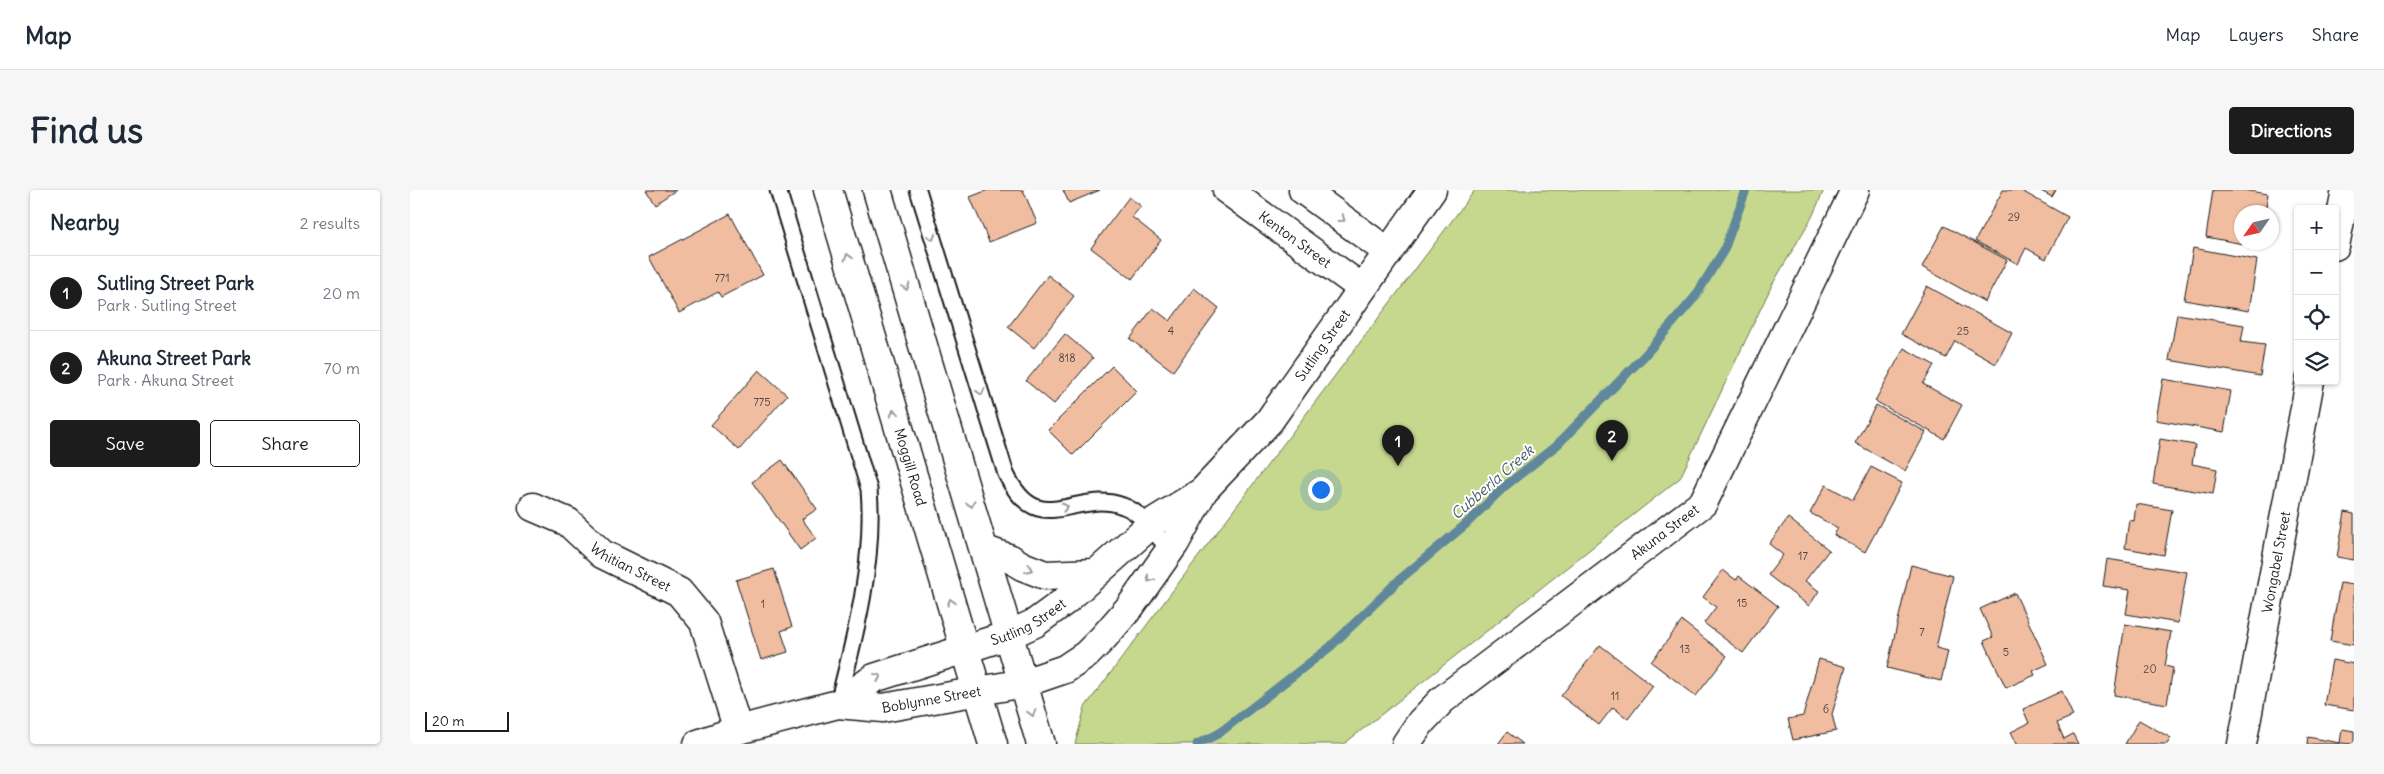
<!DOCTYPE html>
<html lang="en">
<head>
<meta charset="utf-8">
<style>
  body { margin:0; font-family:Delius,sans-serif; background:#f6f6f7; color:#1f2937 }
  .controls { position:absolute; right:15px; top:15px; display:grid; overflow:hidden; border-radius:5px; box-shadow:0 1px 4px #0004 }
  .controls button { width:45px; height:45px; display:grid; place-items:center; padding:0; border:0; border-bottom:1px solid #e0e1e3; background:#fff; color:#1f2937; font:25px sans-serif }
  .compass { position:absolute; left:1824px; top:15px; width:45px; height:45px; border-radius:50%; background:#fff; box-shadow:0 1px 4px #0004; rotate:236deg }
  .scale { position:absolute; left:15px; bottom:12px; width:84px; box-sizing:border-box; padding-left:5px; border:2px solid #1c1c1c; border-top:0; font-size:14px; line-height:18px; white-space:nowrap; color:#1c1c1c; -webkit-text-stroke:4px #fff; paint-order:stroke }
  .you { position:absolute; left:910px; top:299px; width:18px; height:18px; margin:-12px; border:4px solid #fff; border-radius:50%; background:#1a73e8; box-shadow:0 0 0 8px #1a73e833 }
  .badge { display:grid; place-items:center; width:32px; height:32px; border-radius:50%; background:#1c1c1c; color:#fff; font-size:16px; font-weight:700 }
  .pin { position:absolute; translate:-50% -41px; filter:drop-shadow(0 1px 2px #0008) }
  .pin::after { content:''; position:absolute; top:26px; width:18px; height:15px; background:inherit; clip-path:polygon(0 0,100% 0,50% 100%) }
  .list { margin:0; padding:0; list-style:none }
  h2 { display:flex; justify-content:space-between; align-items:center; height:65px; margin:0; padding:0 20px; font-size:21px }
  h2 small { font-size:16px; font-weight:400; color:#747a83 }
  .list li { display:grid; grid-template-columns:32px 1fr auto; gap:15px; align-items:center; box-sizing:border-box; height:75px; padding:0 20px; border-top:1px solid #e0e1e3 }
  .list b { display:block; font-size:19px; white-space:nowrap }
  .list p { margin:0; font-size:16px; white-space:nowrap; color:#747a83 }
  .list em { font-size:16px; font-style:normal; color:#747a83 }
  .actions { display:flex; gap:10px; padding:15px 20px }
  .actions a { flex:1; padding:11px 0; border:1px solid #1c1c1c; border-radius:5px; text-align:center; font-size:18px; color:#1c1c1c }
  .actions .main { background:#1c1c1c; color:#fff }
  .icon { flex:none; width:28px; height:28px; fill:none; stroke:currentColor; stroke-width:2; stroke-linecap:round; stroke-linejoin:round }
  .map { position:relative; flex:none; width:1944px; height:554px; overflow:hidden; border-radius:5px }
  header { display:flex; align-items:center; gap:30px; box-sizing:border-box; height:70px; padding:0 25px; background:#fff; border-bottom:1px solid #e0e1e3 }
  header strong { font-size:24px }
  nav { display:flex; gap:28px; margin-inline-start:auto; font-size:18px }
  .intro { display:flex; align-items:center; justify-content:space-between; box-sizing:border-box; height:120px; padding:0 30px }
  h1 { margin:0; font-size:35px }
  .button { padding:12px 22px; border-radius:5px; background:#1c1c1c; color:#fff; font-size:18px; font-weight:700 }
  main { display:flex; gap:30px; padding:0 30px }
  aside { flex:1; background:#fff; border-radius:5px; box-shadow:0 1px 4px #0004 }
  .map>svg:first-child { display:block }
</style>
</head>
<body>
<header>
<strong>Map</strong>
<nav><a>Map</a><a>Layers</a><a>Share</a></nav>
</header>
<div class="intro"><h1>Find us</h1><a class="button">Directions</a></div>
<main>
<aside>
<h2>Nearby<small>2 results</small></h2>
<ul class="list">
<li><span class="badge">1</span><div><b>Sutling Street Park</b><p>Park · Sutling Street</p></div><em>20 m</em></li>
<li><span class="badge">2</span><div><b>Akuna Street Park</b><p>Park · Akuna Street</p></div><em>70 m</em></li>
</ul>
<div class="actions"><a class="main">Save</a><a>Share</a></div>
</aside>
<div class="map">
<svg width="1944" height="554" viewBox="0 0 1944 554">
  <rect width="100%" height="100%" fill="#fff"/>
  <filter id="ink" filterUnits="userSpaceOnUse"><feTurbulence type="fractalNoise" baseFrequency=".02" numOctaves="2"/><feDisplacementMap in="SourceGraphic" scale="10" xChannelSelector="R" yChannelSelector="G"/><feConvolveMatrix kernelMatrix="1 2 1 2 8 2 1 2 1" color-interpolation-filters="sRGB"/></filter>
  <g filter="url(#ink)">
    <!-- green -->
    <polygon fill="#c6d88d" stroke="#717a54" points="1065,0 1414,0 1402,27 1362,95 1270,288 934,554 665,554 675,517"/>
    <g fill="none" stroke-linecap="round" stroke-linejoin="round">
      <!-- stream -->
      <polyline stroke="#61889c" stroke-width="9" points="787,554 808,544 920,457 989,390 1055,335 1094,297 1147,255 1235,165 1285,107 1314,60 1336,0"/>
    </g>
    <!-- building -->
    <g fill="#f0bda1" stroke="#1c1c1c">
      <polygon points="236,0 266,0 245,14"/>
      <polygon points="578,0 613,0 627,33 579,52 560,7"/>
      <polygon points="653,0 690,0 659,13"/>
      <polygon points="1593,0 1610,0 1658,27 1636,69 1616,58 1608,74 1565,51"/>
      <polygon points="1629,0 1646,0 1642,7"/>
      <polygon points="1803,0 1833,0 1858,4 1855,22 1832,22 1832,52 1850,52 1849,57 1796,47"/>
      <polygon points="719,7 731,16 722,27 751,50 722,89 681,58"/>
      <polygon points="320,24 353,85 311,107 308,102 269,123 239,67"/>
      <polygon points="1534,36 1597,70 1575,112 1512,77"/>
      <polygon points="1783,58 1847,70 1839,121 1774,110"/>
      <polygon points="638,85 664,106 624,158 598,137"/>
      <polygon points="1517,96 1602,143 1586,174 1545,151 1536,168 1491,144"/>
      <polygon points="784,98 809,118 763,181 720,149 743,118 760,131"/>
      <polygon points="1767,124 1834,135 1831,152 1855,155 1850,186 1759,170"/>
      <polygon points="655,144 683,168 644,214 616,191"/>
      <polygon points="1494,158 1524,175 1513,194 1552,215 1534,249 1465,211"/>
      <polygon points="702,176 727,201 663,265 638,240"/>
      <polygon points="349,180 377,205 329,260 301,235"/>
      <polygon points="1753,189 1821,201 1814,242 1746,230"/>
      <polygon points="1466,215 1516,242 1495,281 1445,253"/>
      <polygon points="1750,249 1785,255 1782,274 1807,279 1803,304 1743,294"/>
      <polygon points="372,270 407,319 392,329 406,348 390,360 342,292"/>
      <polygon points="1461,277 1492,293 1455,362 1424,345 1428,338 1400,323 1416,295 1443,310"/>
      <polygon points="1726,314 1762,320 1754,365 1715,358 1719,330 1724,331"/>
      <polygon points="1935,322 1944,324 1944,370 1927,367"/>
      <polygon points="1378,328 1419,360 1395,391 1409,401 1399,416 1358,385 1373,365 1359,354"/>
      <polygon points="1697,369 1777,382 1768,433 1716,424 1720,400 1693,396"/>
      <polygon points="1501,375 1543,386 1526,458 1538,461 1531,491 1477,478"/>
      <polygon points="364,379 382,437 371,441 378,462 351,470 326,390"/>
      <polygon points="1313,380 1326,390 1329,386 1368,416 1333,463 1294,433 1306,417 1293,407"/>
      <polygon points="1930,393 1944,395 1944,455 1920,451"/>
      <polygon points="1605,403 1638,474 1623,481 1625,485 1596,498 1574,451 1583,447 1570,419"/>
      <polygon points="1272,431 1317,466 1286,506 1241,472"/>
      <polygon points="1715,434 1761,442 1755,476 1763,478 1757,514 1704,505"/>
      <polygon points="1190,455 1243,496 1218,529 1203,517 1189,535 1151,506"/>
      <polygon points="1409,469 1436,477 1422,524 1426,541 1383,550 1378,529 1393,526"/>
      <polygon points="1922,470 1944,474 1944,520 1914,515"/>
      <polygon points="1652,501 1663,526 1647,533 1654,549 1663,544 1668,554 1607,554 1601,542 1619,533 1613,519"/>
      <polygon points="1729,530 1761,548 1757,554 1715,554"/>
      <polygon points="1932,539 1944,541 1944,554 1930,553"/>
      <polygon points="1097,542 1113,554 1088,554"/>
      <polygon points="1898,547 1930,553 1929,554 1897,554"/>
    </g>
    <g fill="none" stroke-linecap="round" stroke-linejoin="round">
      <defs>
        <g id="lane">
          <path d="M368,0L459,299C465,371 446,443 428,513"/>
          <path d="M508,0L596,284C629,352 664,298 713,316C732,322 747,346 760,361"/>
        </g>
        <g id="street">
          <path id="s1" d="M817,0L952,98"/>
          <polyline points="893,0 978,62"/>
          <polyline points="1925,56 1936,0"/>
          <path id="s2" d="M123,317L158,332L192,364L269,402L294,432L328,540"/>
          <path id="s3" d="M428,514L464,488L599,445L625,433L655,411L745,331L792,302L859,231L1022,0"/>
          <path id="s4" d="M288,554L328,540L428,514L473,518L614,493L655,479L676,465L693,448L720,417L765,353L792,303"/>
          <path id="s5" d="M996,554L1011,532L1032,510L1293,313L1445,0"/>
          <path id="s6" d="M1832,554L1900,191"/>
        </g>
        <polyline id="primary" points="575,360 601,369 612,376 635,385 685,383"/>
        <g id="highway">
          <path id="s7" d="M418,0L583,554"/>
          <polyline points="467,0 631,554"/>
        </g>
      </defs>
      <!-- lane casing -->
      <use href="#lane" stroke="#1c1c1c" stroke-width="19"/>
      <!-- street casing -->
      <use href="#street" stroke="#1c1c1c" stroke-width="31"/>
      <!-- primary casing -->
      <use href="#primary" stroke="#1c1c1c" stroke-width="31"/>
      <!-- highway casing -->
      <use href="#highway" stroke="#1c1c1c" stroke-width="31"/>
      <!-- lane -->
      <use href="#lane" stroke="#fff" stroke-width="15"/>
      <!-- street -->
      <use href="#street" stroke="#fff" stroke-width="28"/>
      <!-- primary -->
      <use href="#primary" stroke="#fff" stroke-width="28"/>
      <!-- highway -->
      <use href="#highway" stroke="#fff" stroke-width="28"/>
    </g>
    <!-- one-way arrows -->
    <defs><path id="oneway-chevron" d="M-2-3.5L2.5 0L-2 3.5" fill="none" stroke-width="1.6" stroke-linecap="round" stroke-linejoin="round" transform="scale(1.25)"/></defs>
    <g stroke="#999">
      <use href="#oneway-chevron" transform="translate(932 29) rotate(36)"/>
      <use href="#oneway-chevron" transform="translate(522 47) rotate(73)"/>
      <use href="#oneway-chevron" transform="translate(438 67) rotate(-106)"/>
      <use href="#oneway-chevron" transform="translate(496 97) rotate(73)"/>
      <use href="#oneway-chevron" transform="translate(571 202) rotate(73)"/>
      <use href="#oneway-chevron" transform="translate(484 223) rotate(-107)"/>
      <use href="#oneway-chevron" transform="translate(561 314) rotate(73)"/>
      <use href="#oneway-chevron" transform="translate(655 317) rotate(-11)"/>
      <use href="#oneway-chevron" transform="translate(619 379) rotate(22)"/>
      <use href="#oneway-chevron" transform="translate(740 389) rotate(125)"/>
      <use href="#oneway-chevron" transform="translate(541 412) rotate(-106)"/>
      <use href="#oneway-chevron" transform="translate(468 487) rotate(-22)"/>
      <use href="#oneway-chevron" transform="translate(622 523) rotate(74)"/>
    </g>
  </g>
  <g text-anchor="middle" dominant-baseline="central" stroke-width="4" stroke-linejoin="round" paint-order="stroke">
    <!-- number labels -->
    <g font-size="11" fill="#51443d">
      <text x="1604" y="27">29</text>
      <text x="312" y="88">771</text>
      <text x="761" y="141">4</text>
      <text x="1553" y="141">25</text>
      <text x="657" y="168">818</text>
      <text x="352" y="212">775</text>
      <text x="1393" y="366">17</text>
      <text x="1332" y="413">15</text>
      <text x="353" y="414">1</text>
      <text x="1512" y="442">7</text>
      <text x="1275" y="459">13</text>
      <text x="1596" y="462">5</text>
      <text x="1740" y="479">20</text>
      <text x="1205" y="506">11</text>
      <text x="1416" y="519">6</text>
    </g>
    <!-- street labels -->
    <g font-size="14" fill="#1c1c1c" stroke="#fff">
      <text stroke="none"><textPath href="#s1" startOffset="84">Kenton Street</textPath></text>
      <text stroke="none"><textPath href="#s3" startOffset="618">Sutling Street</textPath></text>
      <text stroke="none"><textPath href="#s7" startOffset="289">Moggill Road</textPath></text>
      <text stroke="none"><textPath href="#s5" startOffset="336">Akuna Street</textPath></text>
      <text stroke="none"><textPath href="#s6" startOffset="185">Wongabel Street</textPath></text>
      <text stroke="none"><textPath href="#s2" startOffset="116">Whitian Street</textPath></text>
      <text stroke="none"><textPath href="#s3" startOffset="209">Sutling Street</textPath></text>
      <text stroke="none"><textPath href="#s4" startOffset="240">Boblynne Street</textPath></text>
    </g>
    <!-- water labels -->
    <g font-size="15" font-style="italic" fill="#445b67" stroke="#fff">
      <text transform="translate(1082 292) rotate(-41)">Cubberla Creek</text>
    </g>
  </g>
</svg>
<div class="controls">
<button>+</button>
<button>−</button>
<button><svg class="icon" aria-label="locate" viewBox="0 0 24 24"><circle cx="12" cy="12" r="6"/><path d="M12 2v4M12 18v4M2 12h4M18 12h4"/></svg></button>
<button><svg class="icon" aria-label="layers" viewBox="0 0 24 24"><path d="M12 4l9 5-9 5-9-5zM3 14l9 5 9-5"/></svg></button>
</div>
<svg class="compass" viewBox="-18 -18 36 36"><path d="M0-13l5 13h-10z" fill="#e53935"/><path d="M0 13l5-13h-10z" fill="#747a83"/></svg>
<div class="scale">20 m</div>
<div class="you"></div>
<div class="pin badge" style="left:988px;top:276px">1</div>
<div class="pin badge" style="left:1202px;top:271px">2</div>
</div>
</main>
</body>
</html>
